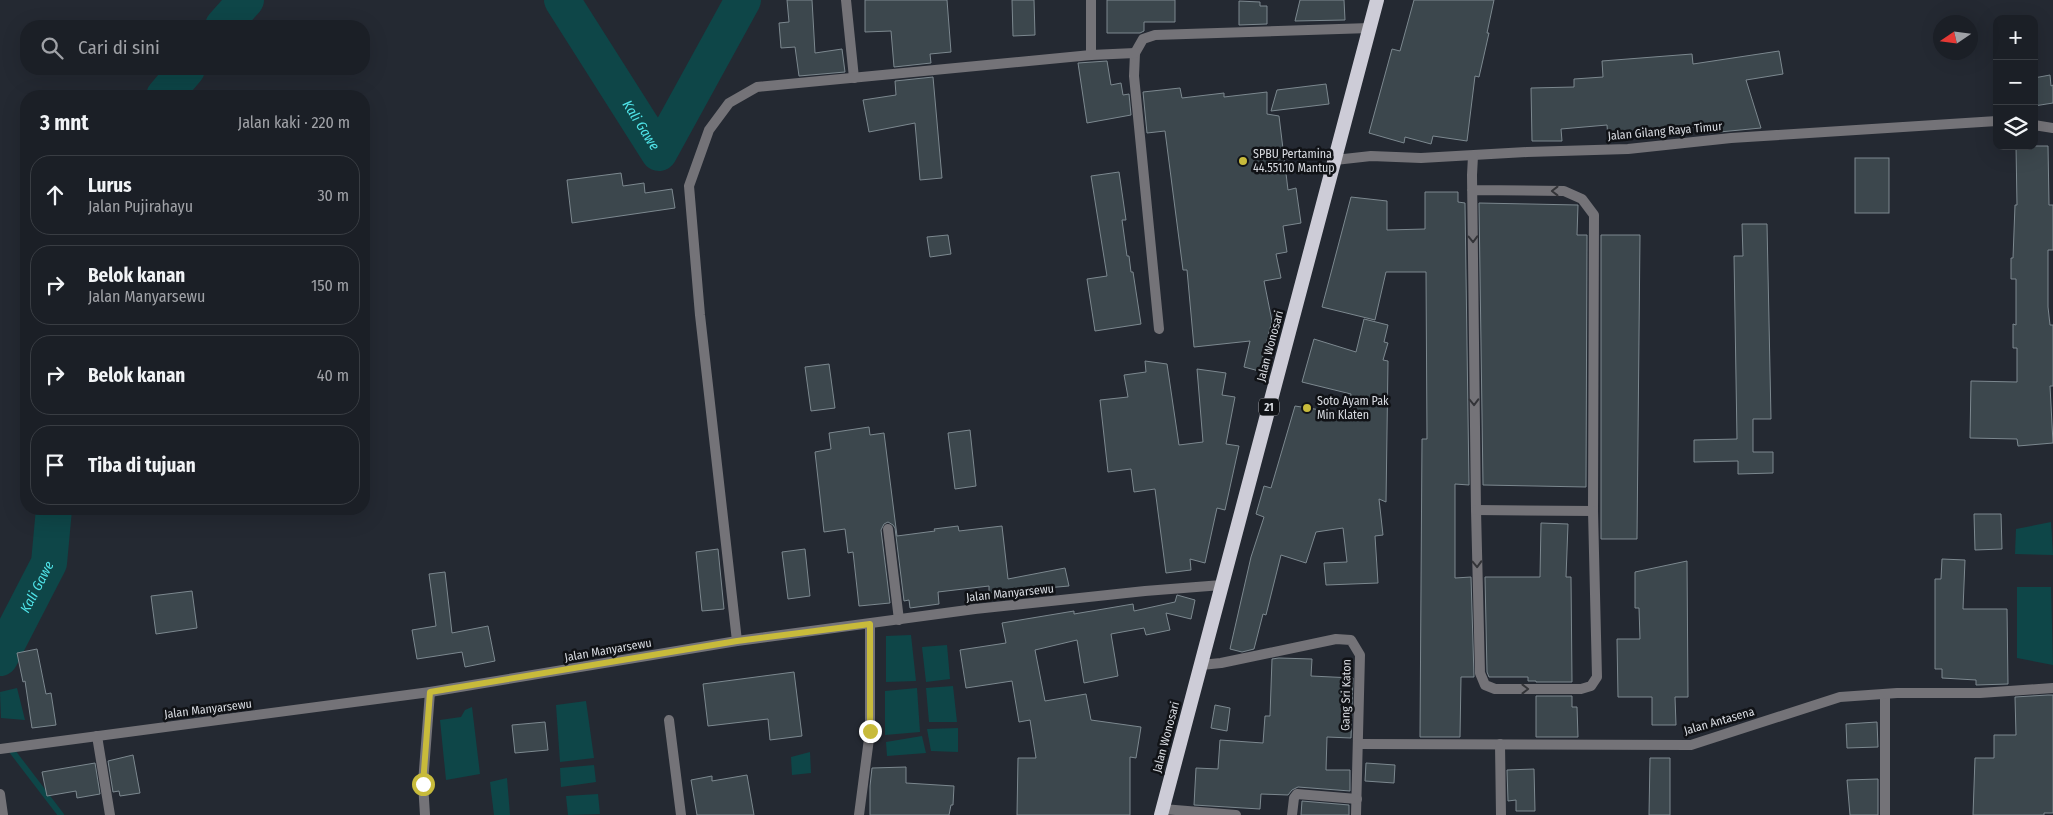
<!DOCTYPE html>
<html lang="id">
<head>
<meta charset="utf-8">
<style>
  body { margin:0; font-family:"Fira Sans Condensed",sans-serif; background:#282c32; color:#f1f3f6 }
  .controls { position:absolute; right:15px; top:15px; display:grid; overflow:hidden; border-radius:10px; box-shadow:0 5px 20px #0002 }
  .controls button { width:45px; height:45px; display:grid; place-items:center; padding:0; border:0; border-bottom:1px solid #393d43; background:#1b1f26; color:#f1f3f6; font:25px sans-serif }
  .compass { position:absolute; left:1933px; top:15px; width:45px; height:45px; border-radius:50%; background:#1b1f26; box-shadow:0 5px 20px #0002; rotate:257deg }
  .stop { position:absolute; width:15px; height:15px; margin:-11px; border:4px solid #c8bb3b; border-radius:50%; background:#fff }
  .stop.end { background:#c8bb3b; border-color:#fff; box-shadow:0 1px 5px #0008 }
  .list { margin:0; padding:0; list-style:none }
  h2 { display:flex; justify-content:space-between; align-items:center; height:65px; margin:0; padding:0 20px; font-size:21px }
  h2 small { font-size:16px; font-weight:400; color:#a0a2a7 }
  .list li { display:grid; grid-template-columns:32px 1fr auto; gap:15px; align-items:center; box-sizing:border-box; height:80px; margin:0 10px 10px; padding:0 10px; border:1px solid #393d43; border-radius:20px }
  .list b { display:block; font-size:19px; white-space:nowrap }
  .list p { margin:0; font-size:16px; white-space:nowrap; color:#a0a2a7 }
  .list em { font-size:16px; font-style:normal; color:#a0a2a7 }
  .icon { flex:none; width:28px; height:28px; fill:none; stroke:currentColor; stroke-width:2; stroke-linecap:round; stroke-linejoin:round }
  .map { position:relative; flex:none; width:2053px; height:815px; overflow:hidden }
  .search { position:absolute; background:#1b1f26; box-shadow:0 5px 20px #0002; left:20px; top:20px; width:350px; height:55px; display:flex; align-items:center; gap:12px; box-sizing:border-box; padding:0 18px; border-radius:20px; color:#a0a2a7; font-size:19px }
  .panel { position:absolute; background:#1b1f26; box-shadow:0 5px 20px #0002; left:20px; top:90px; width:350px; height:425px; border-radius:20px }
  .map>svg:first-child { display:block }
</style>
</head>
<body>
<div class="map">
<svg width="2053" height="815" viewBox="0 0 2053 815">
  <rect width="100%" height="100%" fill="#242932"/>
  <!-- water -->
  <g fill="#0e4648">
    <polygon points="2051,522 2053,555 2015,554 2016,529"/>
    <polygon points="2017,587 2051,587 2053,665 2017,658"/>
    <polygon points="911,635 916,681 886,682 886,636"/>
    <polygon points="947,645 950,679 926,682 922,647"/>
    <polygon points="953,686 957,722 929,722 926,688"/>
    <polygon points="17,688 25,720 1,718 0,692"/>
    <polygon points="917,688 920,732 885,735 885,691"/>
    <polygon points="586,701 594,758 560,762 556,705"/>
    <polygon points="472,707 480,774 446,780 440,720 461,717 465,710"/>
    <polygon points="958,728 958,752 931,751 927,729"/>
    <polygon points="922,736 926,753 887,756 886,742"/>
    <polygon points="810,752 811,773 792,775 791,757"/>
    <polygon points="594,765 596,782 561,787 560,768"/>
    <polygon points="507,778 510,815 494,815 490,782"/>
    <polygon points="598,794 600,814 568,815 566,796"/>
  </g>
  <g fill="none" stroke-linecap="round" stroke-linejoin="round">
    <!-- stream -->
    <polyline stroke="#0e4648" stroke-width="6" points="12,751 61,815"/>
    <!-- river -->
    <g stroke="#0e4648" stroke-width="36">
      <path id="s1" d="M562,0L659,153L743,0"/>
      <polyline points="223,26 246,0"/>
      <polyline points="164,96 187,69"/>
      <path id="s2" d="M0,658L49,563L54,509"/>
    </g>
  </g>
  <!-- building -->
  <g fill="#3c474d" stroke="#7c888f">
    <polygon points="787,0 812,0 815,53 842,49 845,72 799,76 795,47 781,48 779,23 789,22"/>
    <polygon points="865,0 947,0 951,52 930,54 931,63 894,67 891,31 865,32"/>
    <polygon points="1012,0 1034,0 1035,35 1013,36"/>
    <polygon points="1107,0 1175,0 1175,22 1144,22 1144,31 1140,33 1107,33"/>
    <polygon points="1300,0 1344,0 1345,20 1295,21"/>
    <polygon points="1414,0 1494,0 1487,33 1489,33 1482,64 1479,77 1475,76 1467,141 1433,136 1431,144 1405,137 1404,143 1369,133 1392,49 1400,51"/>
    <polygon points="1239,1 1260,2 1260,6 1267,6 1267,24 1239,25"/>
    <polygon points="1779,51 1783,74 1746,80 1761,128 1709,133 1708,126 1624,133 1624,137 1608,139 1607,125 1561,129 1562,141 1532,141 1531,88 1574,87 1574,79 1603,77 1602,61 1692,54 1693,64"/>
    <polygon points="1107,61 1111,85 1121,83 1123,95 1129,94 1131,115 1087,123 1078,63"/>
    <polygon points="2050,75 2051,86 2053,85 2053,103 2034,106 2034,78"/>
    <polygon points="933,77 942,178 920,180 915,123 869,132 863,100 896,95 895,81"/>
    <polygon points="1326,84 1329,104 1271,111 1277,90"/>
    <polygon points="1180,88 1182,98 1224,93 1224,97 1267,92 1267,114 1279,116 1288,190 1296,188 1301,223 1283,226 1287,252 1276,254 1281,278 1264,281 1272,321 1259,371 1244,367 1250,341 1194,347 1187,270 1183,270 1165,131 1147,133 1143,92"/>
    <polygon points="2016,146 2048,146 2049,205 2053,205 2053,250 2048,250 2048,307 2050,325 2053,325 2053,386 2050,386 2053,443 2018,446 2017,439 1970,438 1971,381 2017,382 2017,348 2013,348 2013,324 2016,325 2016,279 2011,279 2011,258 2013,258 2015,205 2017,205"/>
    <rect x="1855" y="158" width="34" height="55"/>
    <polygon points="1119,172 1126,220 1122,220 1127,256 1129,256 1131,272 1133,272 1141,324 1095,331 1087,279 1107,276 1091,176"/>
    <polygon points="621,173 623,186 644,183 645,193 672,189 675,208 572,223 567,180"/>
    <polygon points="1425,192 1458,192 1458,202 1465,203 1469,485 1455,484 1455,578 1471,577 1474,677 1461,677 1460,737 1420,737 1422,439 1427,439 1426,272 1386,272 1375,320 1322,307 1351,197 1387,201 1387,230 1425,229"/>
    <polygon points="1479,203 1578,205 1577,235 1587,235 1586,487 1483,485"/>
    <polygon points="1742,224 1767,224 1771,419 1753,419 1753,452 1773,452 1773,473 1738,474 1738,461 1694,462 1694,440 1737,439 1734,256 1743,256"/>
    <polygon points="948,235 951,254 930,257 927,237"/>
    <polygon points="1601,235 1640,235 1637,539 1601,539"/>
    <polygon points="1364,319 1388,325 1384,342 1388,343 1383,360 1388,361 1386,502 1379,499 1383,535 1375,536 1378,583 1326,585 1324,563 1347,562 1343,528 1316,532 1306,563 1281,555 1266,615 1263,614 1254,649 1242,652 1230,649 1251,557 1264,517 1256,514 1264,486 1271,488 1295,406 1347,414 1351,394 1302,382 1314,339 1356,352"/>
    <polygon points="1145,361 1167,364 1179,445 1203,442 1197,369 1226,373 1222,395 1235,397 1226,444 1239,446 1225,510 1217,508 1205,563 1190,559 1191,570 1166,573 1155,489 1134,492 1131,469 1108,472 1100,400 1128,397 1124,375 1146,372"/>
    <polygon points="829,364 835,408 811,411 805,367"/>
    <polygon points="869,427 870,435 884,433 897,536 935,531 934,529 958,526 959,531 1002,526 1008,579 1065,568 1069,586 989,593 989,586 938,592 939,604 910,608 909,600 904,601 895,528 893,525 888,522 884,524 881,530 890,603 859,606 853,552 848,553 845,529 824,532 815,452 831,449 829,433"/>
    <polygon points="970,430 976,486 955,489 948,433"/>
    <polygon points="1974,514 2001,514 2002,549 1975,550"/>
    <polygon points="1541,523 1568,524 1566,577 1571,577 1572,682 1536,682 1536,681 1528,681 1528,677 1489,677 1487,672 1485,577 1540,577"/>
    <polygon points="718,549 724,609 702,611 696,552"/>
    <polygon points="805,549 810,596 788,599 782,552"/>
    <polygon points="1942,559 1965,560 1963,609 2007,609 2008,684 1976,685 1976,680 1942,678 1942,669 1935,669 1935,579 1941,579"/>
    <polygon points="1687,561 1688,697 1675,697 1676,725 1652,725 1652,697 1618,697 1617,639 1640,639 1639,608 1635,608 1635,572"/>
    <polygon points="445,572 452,633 488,626 495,661 465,667 462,652 417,659 412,630 436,626 429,574"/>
    <polygon points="192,591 197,628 156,634 151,596"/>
    <polygon points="1177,595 1195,600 1191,619 1166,613 1170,630 1146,635 1144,628 1111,634 1118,676 1084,683 1077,640 1035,650 1045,701 1086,694 1091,720 1141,727 1136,758 1130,757 1130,815 1017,815 1018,758 1036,758 1030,720 1019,722 1012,681 966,688 960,650 1006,643 1002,623 1074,611 1074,614 1133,604 1134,611 1175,602"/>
    <polygon points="37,649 46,694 51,693 56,725 32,728 25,681 23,682 17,653"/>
    <polygon points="1279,658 1312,659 1311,676 1353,678 1351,738 1327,737 1326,770 1350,770 1350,791 1298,787 1292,790 1288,795 1261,794 1260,809 1194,805 1196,768 1218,769 1220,740 1263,743 1265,716 1270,716 1272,659"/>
    <polygon points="794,672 802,736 770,740 768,719 708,726 703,684"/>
    <polygon points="2048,695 2053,695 2053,813 2044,813 2044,815 1973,815 1975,758 1994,758 1994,735 2016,735 2015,697"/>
    <polygon points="1536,696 1572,696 1572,707 1577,707 1578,737 1536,737"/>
    <polygon points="1215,705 1230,708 1227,731 1211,728"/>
    <polygon points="545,722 548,750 515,753 512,725"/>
    <polygon points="1877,722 1878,747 1847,748 1846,724"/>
    <polygon points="133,755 140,793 120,796 119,791 113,792 108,761"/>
    <polygon points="1650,758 1670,758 1670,815 1649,815"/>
    <polygon points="95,763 100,794 77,798 76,791 47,796 42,772"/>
    <polygon points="1366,763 1395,765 1394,783 1365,781"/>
    <polygon points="906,767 906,783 954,786 953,805 951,805 949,815 870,815 870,786 872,768"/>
    <polygon points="1534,769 1535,811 1516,811 1516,800 1508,801 1507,770"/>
    <polygon points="747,775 754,815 697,815 691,780 712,776 712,781"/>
    <polygon points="1878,779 1878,815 1850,815 1847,780"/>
    <polygon points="1302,801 1349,805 1349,815 1301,815"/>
  </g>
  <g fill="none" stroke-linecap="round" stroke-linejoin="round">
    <!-- minor -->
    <g stroke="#747378" stroke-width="10">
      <polyline points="846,0 854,78"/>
      <polyline points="1091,0 1091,55"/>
      <polyline points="2034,125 2053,128"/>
      <polyline points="1335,160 1371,156 1421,158 1527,152 1628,149 1731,138 1997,121"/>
      <polyline points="1472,190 1564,191 1582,199 1594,215 1593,511 1597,677 1591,686 1581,689 1495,689 1485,685 1480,673 1476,510 1472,175 1473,156"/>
      <polyline points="1159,329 1134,76 1135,53 1143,39 1155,35 1370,28"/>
      <polyline points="1476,510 1593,511"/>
      <polyline points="888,529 899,620"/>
      <polyline points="737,641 700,315 689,186 709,130 729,103 757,87 1091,55 1135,53"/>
      <polyline points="1201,665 1221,663 1336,639 1351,640 1360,655 1356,815"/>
      <polyline points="1885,694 1885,815"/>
      <polyline points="669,720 681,815"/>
      <polyline points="97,736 110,815"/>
      <polyline points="1358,744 1691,745 1840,697 1897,693 1980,693 2053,688"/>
      <polyline points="1500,744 1501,815"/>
      <polyline points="0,749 430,692 737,641 975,609 1145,591 1222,585"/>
      <polyline points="0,794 3,815"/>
      <polyline points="1163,809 1236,815"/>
      <polyline points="425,815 423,783 430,692"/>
      <polyline points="859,815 870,731 870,624"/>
      <polyline points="1292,815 1294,798 1297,794 1357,799"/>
    </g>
    <!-- trunk -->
    <polyline stroke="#cdccd7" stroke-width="14" points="1161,815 1377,0"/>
  </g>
  <!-- one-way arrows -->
  <defs><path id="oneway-chevron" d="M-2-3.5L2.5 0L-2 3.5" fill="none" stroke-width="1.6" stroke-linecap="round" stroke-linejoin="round" transform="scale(1.25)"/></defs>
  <g stroke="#333438">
    <use href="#oneway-chevron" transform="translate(1555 191) rotate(-180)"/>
    <use href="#oneway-chevron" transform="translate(1473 239) rotate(89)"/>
    <use href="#oneway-chevron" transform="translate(1474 402) rotate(89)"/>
    <use href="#oneway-chevron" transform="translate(1477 564) rotate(88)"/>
    <use href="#oneway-chevron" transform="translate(1525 689)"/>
  </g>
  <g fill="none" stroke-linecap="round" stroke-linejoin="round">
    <!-- route -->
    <polyline stroke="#c8bb3b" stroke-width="6" points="423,784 430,692 737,641 870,624 870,731"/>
  </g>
  <!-- markers -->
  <g fill="#c8bb3b" stroke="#101216" stroke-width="2">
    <circle cx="1243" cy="161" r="5"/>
    <circle cx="1307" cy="408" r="5"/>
  </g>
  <g text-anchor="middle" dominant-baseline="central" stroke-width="5" stroke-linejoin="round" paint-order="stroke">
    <!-- shield labels -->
    <rect fill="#101216" stroke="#9c9fa4" stroke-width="1" x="1259" y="398.5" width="20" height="17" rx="4"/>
    <g font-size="11" font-weight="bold" fill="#d8dbe1">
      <text x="1269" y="407">21</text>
    </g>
    <!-- street labels -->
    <g font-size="12" fill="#d8dbe1" stroke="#101216">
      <text transform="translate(1665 131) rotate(-5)">Jalan Gilang Raya Timur</text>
      <text transform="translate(1270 346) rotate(-75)">Jalan Wonosari</text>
      <text transform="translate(1010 593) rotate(-6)">Jalan Manyarsewu</text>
      <text transform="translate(608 650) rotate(-10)">Jalan Manyarsewu</text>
      <text transform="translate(1346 695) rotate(-89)">Gang Sri Katon</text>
      <text transform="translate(208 709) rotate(-7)">Jalan Manyarsewu</text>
      <text transform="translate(1719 721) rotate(-16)">Jalan Antasena</text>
      <text transform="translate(1166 737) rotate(-75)">Jalan Wonosari</text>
    </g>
    <!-- poi labels -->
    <g font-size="12" fill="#d8dbe1" stroke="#101216" text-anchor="start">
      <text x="1253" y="154">SPBU Pertamina<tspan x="1253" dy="14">44.551.10 Mantup</tspan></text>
      <text x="1317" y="401">Soto Ayam Pak<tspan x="1317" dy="14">Min Klaten</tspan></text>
    </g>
    <!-- water labels -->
    <g font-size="14" font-style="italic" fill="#4fe2e7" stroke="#101216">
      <text stroke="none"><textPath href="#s1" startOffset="148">Kali Gawe</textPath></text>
      <text stroke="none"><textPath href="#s2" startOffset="80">Kali Gawe</textPath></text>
    </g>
  </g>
</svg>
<div class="controls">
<button>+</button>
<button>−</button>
<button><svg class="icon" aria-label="layers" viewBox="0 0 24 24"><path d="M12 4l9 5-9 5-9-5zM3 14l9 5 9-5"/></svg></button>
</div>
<svg class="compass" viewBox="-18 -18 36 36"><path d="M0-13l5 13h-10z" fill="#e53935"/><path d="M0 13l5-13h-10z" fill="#a0a2a7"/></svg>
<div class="stop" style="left:423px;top:784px"></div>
<div class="stop end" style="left:870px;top:731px"></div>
<div class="search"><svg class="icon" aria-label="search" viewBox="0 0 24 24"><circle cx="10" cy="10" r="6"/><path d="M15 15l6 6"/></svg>Cari di sini</div>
<section class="panel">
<h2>3 mnt<small>Jalan kaki · 220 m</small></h2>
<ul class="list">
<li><svg class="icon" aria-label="ahead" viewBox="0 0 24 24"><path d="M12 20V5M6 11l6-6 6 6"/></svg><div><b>Lurus</b><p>Jalan Pujirahayu</p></div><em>30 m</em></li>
<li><svg class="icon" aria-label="right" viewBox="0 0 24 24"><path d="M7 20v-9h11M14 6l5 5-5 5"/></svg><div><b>Belok kanan</b><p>Jalan Manyarsewu</p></div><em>150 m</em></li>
<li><svg class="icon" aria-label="right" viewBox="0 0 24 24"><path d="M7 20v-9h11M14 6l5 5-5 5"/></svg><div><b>Belok kanan</b></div><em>40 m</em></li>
<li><svg class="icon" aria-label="arrive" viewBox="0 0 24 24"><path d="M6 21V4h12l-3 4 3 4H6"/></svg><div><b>Tiba di tujuan</b></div></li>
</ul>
</section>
</div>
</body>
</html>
